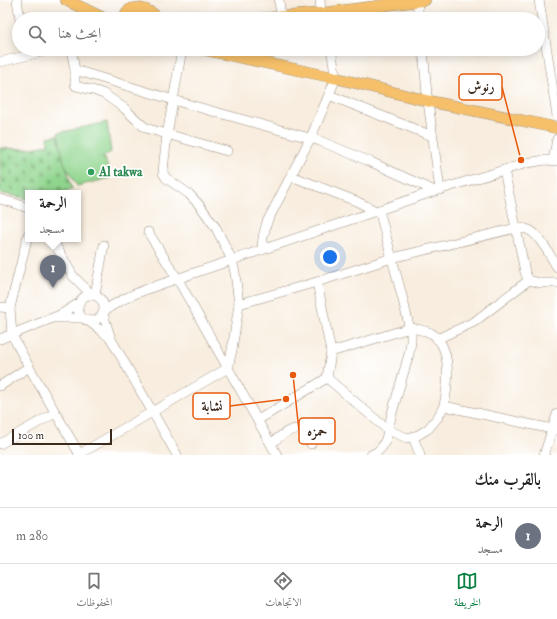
<!DOCTYPE html>
<html lang="ar">
<head>
<meta charset="utf-8">
<style>
  body { margin:0; font-family:"IM FELL Double Pica",Amiri,serif; background:#f2f2f2; color:#222; direction:rtl }
  .scale { position:absolute; left:12px; bottom:10px; width:100px; box-sizing:border-box; padding-left:4px; border:2px solid #3b2a1e; border-top:0; font-size:11px; line-height:14px; white-space:nowrap; color:#3b2a1e; -webkit-text-stroke:3px #fff; paint-order:stroke }
  .you { position:absolute; left:330px; top:257px; width:14px; height:14px; margin:-10px; border:3px solid #fff; border-radius:50%; background:#1a73e8; box-shadow:0 0 0 6px #1a73e833 }
  .badge { display:grid; place-items:center; width:26px; height:26px; border-radius:50%; background:#0b8043; color:#fff; font-size:13px; font-weight:700 }
  .pin { position:absolute; translate:-50% -33px; filter:drop-shadow(0 1px 2px #0008) }
  .pin::after { content:''; position:absolute; top:21px; width:14px; height:12px; background:inherit; clip-path:polygon(0 0,100% 0,50% 100%) }
  .popup { position:absolute; left:25px; top:190px; width:56px; height:52px; box-sizing:border-box; display:grid; place-content:center; border-radius:0px; background:#fff; filter:drop-shadow(0 1px 3px #0005); font-size:13px; white-space:nowrap; color:#767676 }
  .popup b { font-size:15px; color:#222 }
  .popup::after { content:''; position:absolute; left:50%; top:100%; margin-left:-8px; border:8px solid transparent; border-top-color:#fff }
  .list { margin:0; padding:0; list-style:none }
  h2 { display:flex; justify-content:space-between; align-items:center; height:52px; margin:0; padding:0 16px; font-size:17px }
  h2 small { font-size:13px; font-weight:400; color:#767676 }
  .list li { display:grid; grid-template-columns:26px 1fr auto; gap:12px; align-items:center; box-sizing:border-box; height:56px; padding:0 16px; border-top:1px solid #e0e0e0 }
  .list b { display:block; font-size:15px; white-space:nowrap }
  .list p { margin:0; font-size:13px; white-space:nowrap; color:#767676 }
  .list em { font-size:13px; font-style:normal; color:#767676 }
  .icon { flex:none; width:22px; height:22px; fill:none; stroke:currentColor; stroke-width:2; stroke-linecap:round; stroke-linejoin:round }
  .map { position:relative; flex:none; width:557px; height:455px; overflow:hidden; direction:ltr }
  .search { position:absolute; background:#fff; box-shadow:0 2px 10px #0003; left:12px; right:12px; top:12px; height:44px; display:flex; align-items:center; gap:10px; box-sizing:border-box; padding:0 14px; border-radius:22px; color:#767676; font-size:15px }
  .sheet { height:108px; background:#fff }
  nav { display:flex; justify-content:space-around; align-items:center; box-sizing:border-box; height:56px; border-top:1px solid #e0e0e0; background:#fff; font-size:11px; color:#767676 }
  nav a { display:grid; justify-items:center; gap:2px }
  nav .on { color:#0b8043 }
  .map>svg:first-child { display:block }
</style>
</head>
<body>
<div class="map">
<svg width="557" height="455" viewBox="0 0 557 455">
  <defs>
    <pattern id="cemetery-stones" width="16" height="16" patternUnits="userSpaceOnUse"><rect width="16" height="16" fill="#90d58e"/><path d="M2 7V4a2 2 0 0 1 4 0v3zM10 15v-3a2 2 0 0 1 4 0v3z" fill="#7db77a"/></pattern>
  </defs>
  <rect width="100%" height="100%" fill="#fff"/>
  <filter id="ink" filterUnits="userSpaceOnUse"><feTurbulence type="fractalNoise" baseFrequency=".025" numOctaves="2"/><feDisplacementMap in="SourceGraphic" scale="8" xChannelSelector="R" yChannelSelector="G"/><feConvolveMatrix kernelMatrix="1 2 1 2 8 2 1 2 1" color-interpolation-filters="sRGB"/></filter>
  <filter id="wash" filterUnits="userSpaceOnUse"><feTurbulence type="fractalNoise" baseFrequency=".012" numOctaves="4" result="noise"/><feDisplacementMap in="SourceGraphic" scale="16" xChannelSelector="R" yChannelSelector="G"/><feGaussianBlur stdDeviation="0.9" result="paint"/><feColorMatrix in="noise" values="0 0 0 0 0 0 0 0 0 0 0 0 0 0 0 0 0 1.4 0 .05"/><feComposite in="paint" operator="in"/></filter>
  <g filter="url(#wash)">
    <rect width="100%" height="100%" fill="#f8edde"/>
    <!-- cemetery -->
    <polygon fill="url(#cemetery-stones)" stroke="#668056" points="58,135 72,189 62,193 28,193 28,199 0,193 0,148 26,149 48,145 48,137"/>
    <!-- pitch -->
    <polygon fill="#90d58e" stroke="#668056" points="107,122 111,152 103,157 103,159 105,158 110,176 110,178 77,186 64,163 58,133"/>
  </g>
  <g filter="url(#ink)">
    <g fill="none" stroke-linecap="round" stroke-linejoin="round">
      <defs>
        <g id="minor">
          <polyline points="17,0 20,19"/>
          <polyline points="279,0 281,17"/>
          <polyline points="320,0 321,13"/>
          <polyline points="539,0 557,116"/>
          <polyline points="417,1 419,19"/>
          <polyline points="71,49 75,70 187,104 320,141 371,162 435,191"/>
          <polyline points="423,49 427,94 440,190"/>
          <polyline points="0,62 54,49"/>
          <polyline points="75,70 75,84 76,86 96,91 104,94 124,108 143,126 149,129 227,151"/>
          <polyline points="329,95 432,136"/>
          <polyline points="553,160 557,139"/>
          <polyline points="291,176 356,201 376,211"/>
          <polyline points="0,199 14,203 28,208"/>
          <polyline points="148,232 177,278 277,455"/>
          <polyline points="52,239 73,276 92,295"/>
          <polyline points="262,250 263,237 267,222 311,137 336,78 331,49"/>
          <path d="M557,267C551,257 539,234 529,230C525,228 521,228 516,228L525,272L527,277L529,280L540,283H557"/>
          <circle cx="91" cy="308" r="13"/>
          <polyline points="95,295 104,245"/>
          <polyline points="239,304 317,282 392,258 516,228 504,170"/>
          <polyline points="0,307 10,308 12,335 29,367 80,455"/>
          <polyline points="10,308 28,235"/>
          <path d="M104,311C118,301 131,295 147,289L435,191L527,163L545,160L557,161"/>
          <polyline points="103,314 111,339 177,455"/>
          <polyline points="56,318 82,318"/>
          <polyline points="87,320 99,329 110,338"/>
          <polyline points="0,339 60,315 79,303"/>
          <polyline points="437,339 474,322 529,280"/>
          <path d="M331,352L410,328C417,329 424,330 431,333C453,346 448,386 444,406L557,430"/>
          <polyline points="327,378 388,430 407,438 418,435 428,429 438,417 444,406"/>
          <polyline points="0,386 29,367"/>
          <polyline points="258,420 327,378 331,352 317,282"/>
          <polyline points="413,437 420,455"/>
          <polyline points="0,444 55,413"/>
          <path d="M271,444C278,438 293,424 302,431C306,434 308,440 311,444"/>
          <polyline points="78,455 228,368 232,350 239,304 235,273 232,260 216,228 201,207 189,194 166,178 163,173 164,161 167,135 182,49"/>
          <polyline points="371,455 377,452 382,447 386,439 392,413 409,354 411,342 411,334 402,296 379,210"/>
          <polyline points="544,455 557,414"/>
        </g>
        <g id="major">
          <polyline points="66,0 105,19"/>
          <path d="M125,19C125,1 152,9 158,19"/>
          <polyline points="259,19 325,13 425,0"/>
          <polyline points="201,49 336,78 428,101 487,113 557,128"/>
        </g>
      </defs>
      <!-- minor casing -->
      <use href="#minor" stroke="#9a8c7e" stroke-width="10"/>
      <!-- major casing -->
      <use href="#major" stroke="#9a8c7e" stroke-width="12"/>
      <!-- minor -->
      <use href="#minor" stroke="#fff" stroke-width="9"/>
      <!-- major -->
      <use href="#major" stroke="#f6c06b" stroke-width="11"/>
    </g>
  </g>
  <!-- markers -->
  <circle fill="#2e9e5b" stroke="#fff" stroke-width="1.5" cx="91" cy="172" r="4"/>
  <g text-anchor="middle" dominant-baseline="central" stroke-width="3.5" stroke-linejoin="round" paint-order="stroke">
    <!-- leisure labels -->
    <g font-size="13" font-weight="bold" fill="#27864d" stroke="#fff" text-anchor="start">
      <text x="99" y="172">Al takwa</text>
    </g>
  </g>
  <!-- callouts -->
  <path fill="none" stroke="#e8590c" stroke-width="1.5" d="M521 160L502 87M286 399L230 406M293 375L299 431"/>
  <g fill="#e8590c" stroke="#fff" stroke-width="1.5">
    <circle cx="521" cy="160" r="4"/>
    <circle cx="286" cy="399" r="4"/>
    <circle cx="293" cy="375" r="4"/>
  </g>
  <g fill="#fff" stroke="#e8590c" stroke-width="1.5">
    <rect x="459" y="74" width="43" height="26" rx="4"/>
    <rect x="193" y="393" width="37" height="26" rx="4"/>
    <rect x="299" y="418" width="36" height="26" rx="4"/>
  </g>
  <g font-size="14" text-anchor="middle" font-weight="bold" fill="#3b2a1e">
    <text x="481" y="91">رنوش</text>
    <text x="212" y="411">نشابة</text>
    <text x="317" y="436">حمزه</text>
  </g>
</svg>
<div class="scale">100 m</div>
<div class="you"></div>
<div class="pin badge" style="left:53px;top:288px;background:#6b7280">1</div>
<div class="popup"><b>الرحمة</b>مسجد</div>
<div class="search"><svg class="icon" aria-label="search" viewBox="0 0 24 24"><circle cx="10" cy="10" r="6"/><path d="M15 15l6 6"/></svg>ابحث هنا</div>
</div>
<section class="sheet">
<h2>بالقرب منك<small></small></h2>
<ul class="list">
<li><span class="badge" style="background:#6b7280">1</span><div><b>الرحمة</b><p>مسجد</p></div><em>280 m</em></li>
</ul>
</section>
<nav>
<a class="on"><svg class="icon" aria-label="map" viewBox="0 0 24 24"><path d="M3 6l6-2 6 2 6-2v14l-6 2-6-2-6 2zM9 4v14M15 6v14"/></svg>الخريطة</a>
<a><svg class="icon" aria-label="directions" viewBox="0 0 24 24"><path d="M12 3l9 9-9 9-9-9zM9 14v-3h6M13 9l2 2-2 2"/></svg>الاتجاهات</a>
<a><svg class="icon" aria-label="saved" viewBox="0 0 24 24"><path d="M7 4h10v16l-5-4-5 4z"/></svg>المحفوظات</a>
</nav>
</body>
</html>
